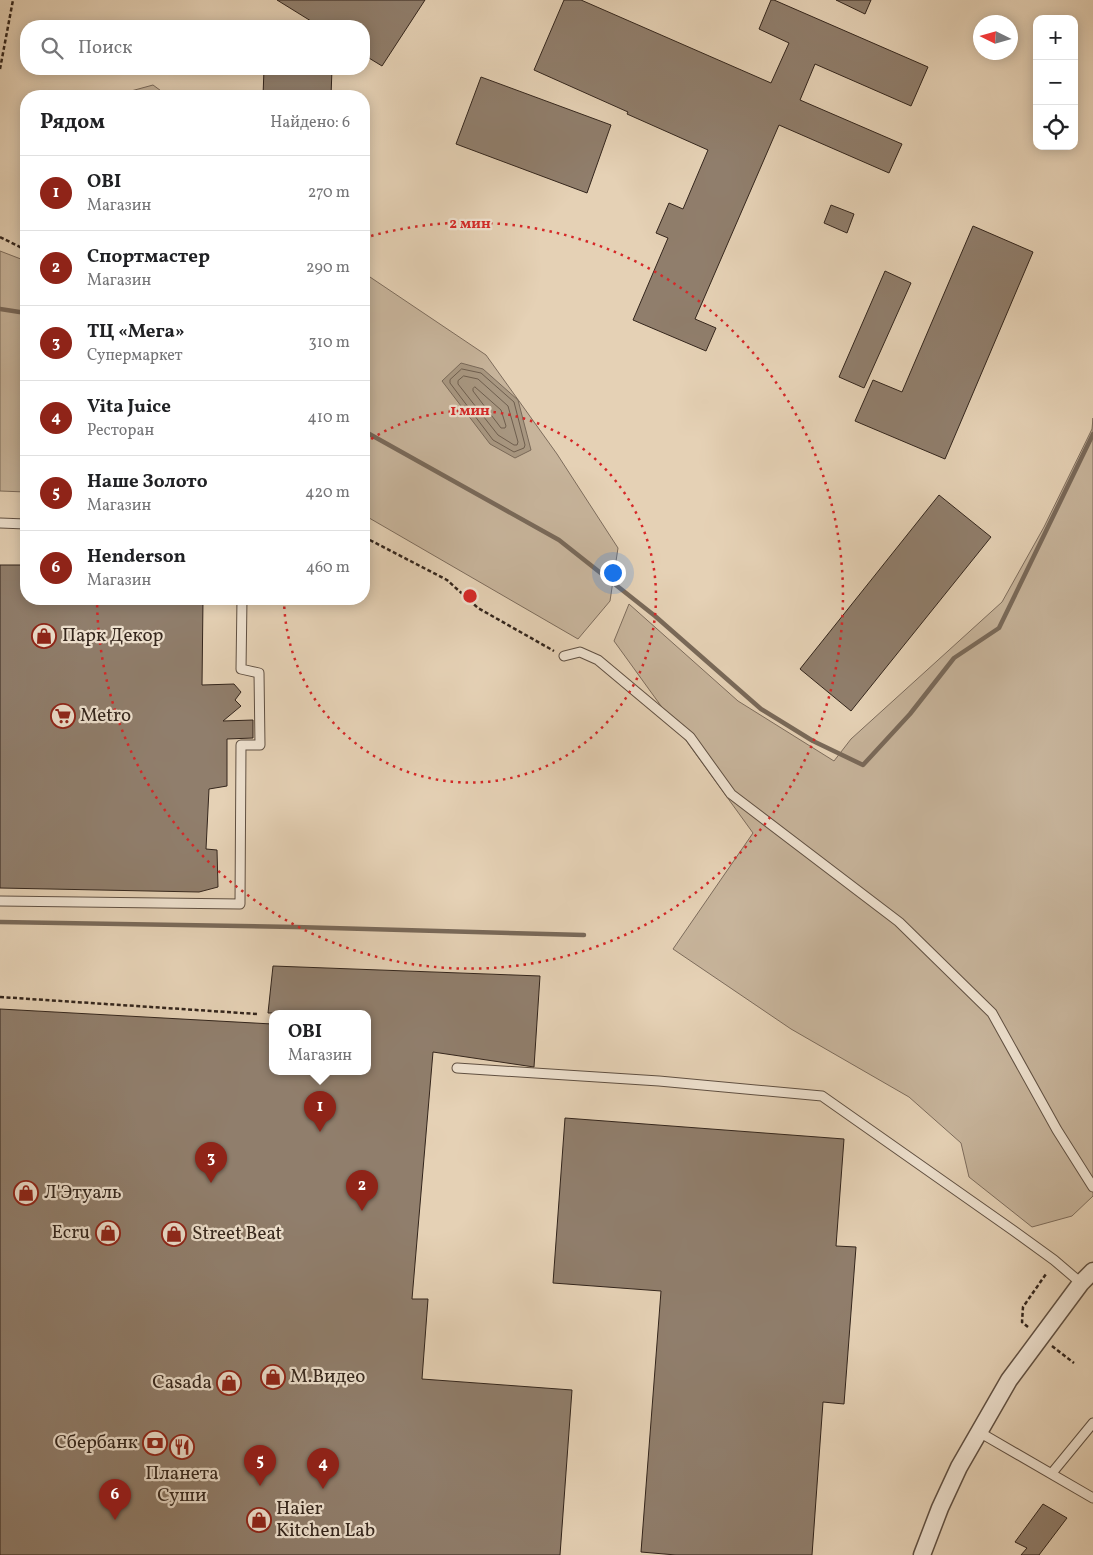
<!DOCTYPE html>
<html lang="ru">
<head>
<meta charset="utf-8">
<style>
  body { margin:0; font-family:Vollkorn,serif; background:#f2f2f2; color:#202124 }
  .controls { position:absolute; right:15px; top:15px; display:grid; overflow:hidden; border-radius:10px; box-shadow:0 2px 12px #0003 }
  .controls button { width:45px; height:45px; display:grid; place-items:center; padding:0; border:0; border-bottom:1px solid #e0e0e0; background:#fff; color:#202124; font:25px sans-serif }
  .compass { position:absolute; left:973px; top:15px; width:45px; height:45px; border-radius:50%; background:#fff; box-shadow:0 2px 12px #0003; rotate:275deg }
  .you { position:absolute; left:612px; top:572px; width:18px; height:18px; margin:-12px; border:4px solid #fff; border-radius:50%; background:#1a73e8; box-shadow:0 0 0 8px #1a73e833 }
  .badge { display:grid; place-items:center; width:32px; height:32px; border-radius:50%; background:#8f2418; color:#fff; font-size:16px; font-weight:700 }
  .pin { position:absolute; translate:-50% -41px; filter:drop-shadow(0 1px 2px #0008) }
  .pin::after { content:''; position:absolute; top:26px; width:18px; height:15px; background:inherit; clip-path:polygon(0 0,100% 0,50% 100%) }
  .popup { position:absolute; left:269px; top:1010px; width:102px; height:65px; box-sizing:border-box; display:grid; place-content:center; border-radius:10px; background:#fff; filter:drop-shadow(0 1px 4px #0005); font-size:16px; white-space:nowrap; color:#757577 }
  .popup b { font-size:19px; color:#202124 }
  .popup::after { content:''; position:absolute; left:50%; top:100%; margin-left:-10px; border:10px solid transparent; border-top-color:#fff }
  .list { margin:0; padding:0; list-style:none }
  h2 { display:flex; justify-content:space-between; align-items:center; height:65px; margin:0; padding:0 20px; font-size:21px }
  h2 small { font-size:16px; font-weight:400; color:#757577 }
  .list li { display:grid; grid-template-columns:32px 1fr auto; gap:15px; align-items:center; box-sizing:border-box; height:75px; padding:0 20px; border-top:1px solid #e0e0e0 }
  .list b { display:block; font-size:19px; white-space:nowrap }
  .list p { margin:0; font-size:16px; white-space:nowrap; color:#757577 }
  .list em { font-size:16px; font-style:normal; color:#757577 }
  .icon { flex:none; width:28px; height:28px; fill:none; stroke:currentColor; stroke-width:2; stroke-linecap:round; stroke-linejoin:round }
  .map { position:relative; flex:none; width:1093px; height:1555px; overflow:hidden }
  .search { position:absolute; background:#fff; box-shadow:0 2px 12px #0003; left:20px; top:20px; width:350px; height:55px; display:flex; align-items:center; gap:12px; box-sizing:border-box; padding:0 18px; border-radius:20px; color:#757577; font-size:19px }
  .panel { position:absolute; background:#fff; box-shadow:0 2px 12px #0003; left:20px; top:90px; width:350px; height:515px; border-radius:20px }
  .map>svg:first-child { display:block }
</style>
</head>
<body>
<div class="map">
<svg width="1093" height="1555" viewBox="0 0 1093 1555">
  <rect width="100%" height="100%" fill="#e5d1b5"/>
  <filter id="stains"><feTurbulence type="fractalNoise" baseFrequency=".004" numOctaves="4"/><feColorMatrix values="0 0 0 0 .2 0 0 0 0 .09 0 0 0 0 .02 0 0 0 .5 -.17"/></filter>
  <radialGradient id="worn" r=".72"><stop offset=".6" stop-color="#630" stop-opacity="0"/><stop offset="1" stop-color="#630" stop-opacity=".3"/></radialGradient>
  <!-- green -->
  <g fill="#c7b49b" stroke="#7d6c5c">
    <polygon points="153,85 168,96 119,96 120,94"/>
    <polygon points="0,251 26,261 26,492 0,491"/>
    <polygon points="364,273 486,355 557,454 618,548 610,601 578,639 364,515"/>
    <polygon points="1093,418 1093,1196 1072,1216 1032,1227 969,1177 961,1143 909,1097 791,1029 673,949 753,833 614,641 629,604 738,701 834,761 851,739 1002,602 1044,527 1092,429"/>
  </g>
  <!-- water -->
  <polygon fill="#a89781" stroke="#796959" points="461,363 483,369 518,400 531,450 515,458 490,444 442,381"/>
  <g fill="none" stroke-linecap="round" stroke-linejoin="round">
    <!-- shore -->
    <g stroke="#6e5e4e" stroke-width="1">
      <polygon points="462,369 481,373 514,402 525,445 524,448 514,452 493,440 450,383 450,380"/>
      <polygon points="464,376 478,379 508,406 518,442 517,445 514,445 498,435 458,384 458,381"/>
      <polygon points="475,387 501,410 506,426 505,428 501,428 473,391 473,389"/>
    </g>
    <!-- stream -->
    <g stroke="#796959" stroke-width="4.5">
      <polyline points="0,309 26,313"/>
      <polyline points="364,431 559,540 655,616 761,709 813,741 863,765 910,714 954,658 999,628 1093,434"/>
      <polyline points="0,922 295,927 584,935"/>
    </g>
  </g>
  <!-- building -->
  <g fill="#907e6c" stroke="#33251c">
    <polygon points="277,0 425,0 382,66 364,55 364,26 319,26"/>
    <polygon points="564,0 581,0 771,83 789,43 759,29 771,0 774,0 928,67 911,106 815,64 800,100 902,144 889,173 779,125 695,319 716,328 706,351 633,320 668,238 656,233 669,203 683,209 708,150 627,114 628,112 534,70"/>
    <polygon points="836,0 871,0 865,14"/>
    <polygon points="264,69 332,69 331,96 263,96"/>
    <polygon points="481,77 611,125 587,193 456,144"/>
    <polygon points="831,205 854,214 847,233 824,223"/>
    <polygon points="973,226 1033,252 945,459 855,421 873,380 902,392"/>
    <polygon points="885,271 911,283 864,388 839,377"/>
    <polygon points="939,495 991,537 851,711 800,669"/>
    <polygon points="0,565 26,565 26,599 203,599 202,685 234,684 241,692 235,700 241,706 223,721 253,720 253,738 227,739 227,786 209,789 206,849 217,850 218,887 199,892 0,888"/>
    <polygon points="273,966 540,976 534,1067 433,1052 412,1299 428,1299 422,1379 572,1390 560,1555 0,1555 0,1009 272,1024 272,1071 368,1071 368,1013 268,1013"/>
    <polygon points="565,1118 844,1139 836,1246 856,1247 844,1404 823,1402 812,1555 676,1555 641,1552 661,1291 553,1283"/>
    <polygon points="1043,1504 1067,1518 1039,1555 1021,1555 1027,1548 1015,1542"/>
  </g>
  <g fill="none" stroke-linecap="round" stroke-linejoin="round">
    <defs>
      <g id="lane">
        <polyline points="0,523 26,524"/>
        <polyline points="564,656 580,652 598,660 690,737 731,794 899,922 992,1013 1057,1130 1093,1187"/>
        <polyline points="0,901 240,904 241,745 260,745 259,673 241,669 242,599"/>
        <polyline points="457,1068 659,1081 822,1096 1014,1231 1054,1260 1081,1283"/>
        <polyline points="979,1432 1093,1498"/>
        <polyline points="1052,1473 1093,1423"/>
      </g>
      <polyline id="street" points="922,1555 940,1508 959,1467 1009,1380 1081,1283 1093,1271"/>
    </defs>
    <!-- lane casing -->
    <use href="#lane" stroke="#605042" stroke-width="11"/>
    <!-- street casing -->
    <use href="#street" stroke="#605042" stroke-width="19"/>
    <!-- path -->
    <g stroke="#33251c" stroke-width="2.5" stroke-dasharray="4 2.5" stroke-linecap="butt">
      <polyline points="0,69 13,0"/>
      <polyline points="0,237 26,250"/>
      <polyline points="364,537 447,580 478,608 554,651"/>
      <polyline points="0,997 257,1014"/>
      <polyline points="1028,1327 1022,1322 1023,1307 1046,1274"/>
      <polyline points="1052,1346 1074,1363"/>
    </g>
    <!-- lane -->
    <use href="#lane" stroke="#eee1cf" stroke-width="9"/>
    <!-- street -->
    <use href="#street" stroke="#eee1cf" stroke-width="16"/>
  </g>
  <!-- distance rings -->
  <g fill="none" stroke="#d62828" stroke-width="2.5" stroke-dasharray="2.5 5">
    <path d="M365 443A186 186 0 1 1 284 599"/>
    <path d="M364 238A373 373 0 1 1 97 599"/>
  </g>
  <!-- icons -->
  <defs>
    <symbol id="shop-ring" viewBox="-11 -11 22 22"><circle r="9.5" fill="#eee1cf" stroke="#8f2418" stroke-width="1.5"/><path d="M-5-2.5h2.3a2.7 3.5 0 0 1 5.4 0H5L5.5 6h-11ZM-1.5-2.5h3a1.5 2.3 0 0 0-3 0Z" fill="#8f2418"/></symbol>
    <symbol id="supermarket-ring" viewBox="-11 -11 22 22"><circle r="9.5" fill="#eee1cf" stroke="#8f2418" stroke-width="1.5"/><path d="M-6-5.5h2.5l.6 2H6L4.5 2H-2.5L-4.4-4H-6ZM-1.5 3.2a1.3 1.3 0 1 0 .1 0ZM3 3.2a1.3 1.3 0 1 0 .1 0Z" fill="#8f2418"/></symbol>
    <symbol id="bank-ring" viewBox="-11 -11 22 22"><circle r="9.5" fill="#eee1cf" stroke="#8f2418" stroke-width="1.5"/><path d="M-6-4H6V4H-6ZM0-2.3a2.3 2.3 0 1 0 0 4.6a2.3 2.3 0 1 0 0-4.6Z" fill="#8f2418"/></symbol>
    <symbol id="restaurant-ring" viewBox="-11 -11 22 22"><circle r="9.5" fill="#eee1cf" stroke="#8f2418" stroke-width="1.5"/><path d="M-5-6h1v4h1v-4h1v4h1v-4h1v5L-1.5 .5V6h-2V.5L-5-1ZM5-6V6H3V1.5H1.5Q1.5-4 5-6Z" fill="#8f2418"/></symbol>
  </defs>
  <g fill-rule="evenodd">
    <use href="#shop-ring" x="30" y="622" width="28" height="28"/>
    <use href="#supermarket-ring" x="49" y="702" width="28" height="28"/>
    <use href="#shop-ring" x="12" y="1179" width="28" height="28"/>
    <use href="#shop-ring" x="94" y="1219" width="28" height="28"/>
    <use href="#shop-ring" x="160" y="1220" width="28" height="28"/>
    <use href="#shop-ring" x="259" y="1363" width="28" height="28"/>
    <use href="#shop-ring" x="215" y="1369" width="28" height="28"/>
    <use href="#bank-ring" x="141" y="1429" width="28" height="28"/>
    <use href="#restaurant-ring" x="168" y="1433" width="28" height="28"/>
    <use href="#shop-ring" x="245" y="1506" width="28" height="28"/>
  </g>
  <g text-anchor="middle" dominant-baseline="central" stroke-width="4.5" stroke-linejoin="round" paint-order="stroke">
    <!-- poi labels -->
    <g font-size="19" fill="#33251c" stroke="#eee1cf" text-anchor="start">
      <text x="62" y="636">Парк Декор</text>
      <text x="80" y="716">Metro</text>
      <text x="44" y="1193">Л'Этуаль</text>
      <text x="90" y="1233" text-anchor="end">Ecru</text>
      <text x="192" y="1234">Street Beat</text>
      <text x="290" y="1377">М.Видео</text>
      <text x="212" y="1383" text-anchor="end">Casada</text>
      <text x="138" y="1443" text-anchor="end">Сбербанк</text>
      <text x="182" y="1474" text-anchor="middle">Планета<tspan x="182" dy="22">Суши</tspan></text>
      <text x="276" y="1509">Haier<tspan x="276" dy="22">Kitchen Lab</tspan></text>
    </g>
  </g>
  <circle cx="470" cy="596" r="8" fill="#d62828" stroke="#eee1cf" stroke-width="2.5"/>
  <g font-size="15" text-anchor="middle" font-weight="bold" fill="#d62828" stroke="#eee1cf" stroke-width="4.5" stroke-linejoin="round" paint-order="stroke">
    <text x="470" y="228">2 мин</text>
    <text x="470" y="415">1 мин</text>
  </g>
  <rect width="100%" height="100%" filter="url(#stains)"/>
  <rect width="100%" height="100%" fill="url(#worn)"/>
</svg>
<div class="controls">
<button>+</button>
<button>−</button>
<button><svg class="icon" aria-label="locate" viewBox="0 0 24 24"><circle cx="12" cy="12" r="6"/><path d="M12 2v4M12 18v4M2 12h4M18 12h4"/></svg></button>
</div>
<svg class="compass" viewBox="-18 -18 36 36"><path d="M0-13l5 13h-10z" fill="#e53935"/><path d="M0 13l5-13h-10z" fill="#757577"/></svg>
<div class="you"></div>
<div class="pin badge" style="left:320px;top:1132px">1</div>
<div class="popup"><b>OBI</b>Магазин</div>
<div class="pin badge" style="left:362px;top:1211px">2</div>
<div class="pin badge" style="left:211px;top:1183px">3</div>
<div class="pin badge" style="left:323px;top:1489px">4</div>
<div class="pin badge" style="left:260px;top:1486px">5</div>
<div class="pin badge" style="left:115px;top:1520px">6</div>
<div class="search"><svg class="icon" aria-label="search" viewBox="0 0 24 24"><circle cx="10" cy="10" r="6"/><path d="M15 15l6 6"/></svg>Поиск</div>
<section class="panel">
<h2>Рядом<small>Найдено: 6</small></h2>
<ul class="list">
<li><span class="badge">1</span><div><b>OBI</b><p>Магазин</p></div><em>270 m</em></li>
<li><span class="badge">2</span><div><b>Спортмастер</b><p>Магазин</p></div><em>290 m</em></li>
<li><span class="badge">3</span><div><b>ТЦ «Мега»</b><p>Супермаркет</p></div><em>310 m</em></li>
<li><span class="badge">4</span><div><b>Vita Juice</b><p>Ресторан</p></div><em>410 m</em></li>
<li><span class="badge">5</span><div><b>Наше Золото</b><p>Магазин</p></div><em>420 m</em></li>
<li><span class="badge">6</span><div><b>Henderson</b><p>Магазин</p></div><em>460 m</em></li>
</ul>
</section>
</div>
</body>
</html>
